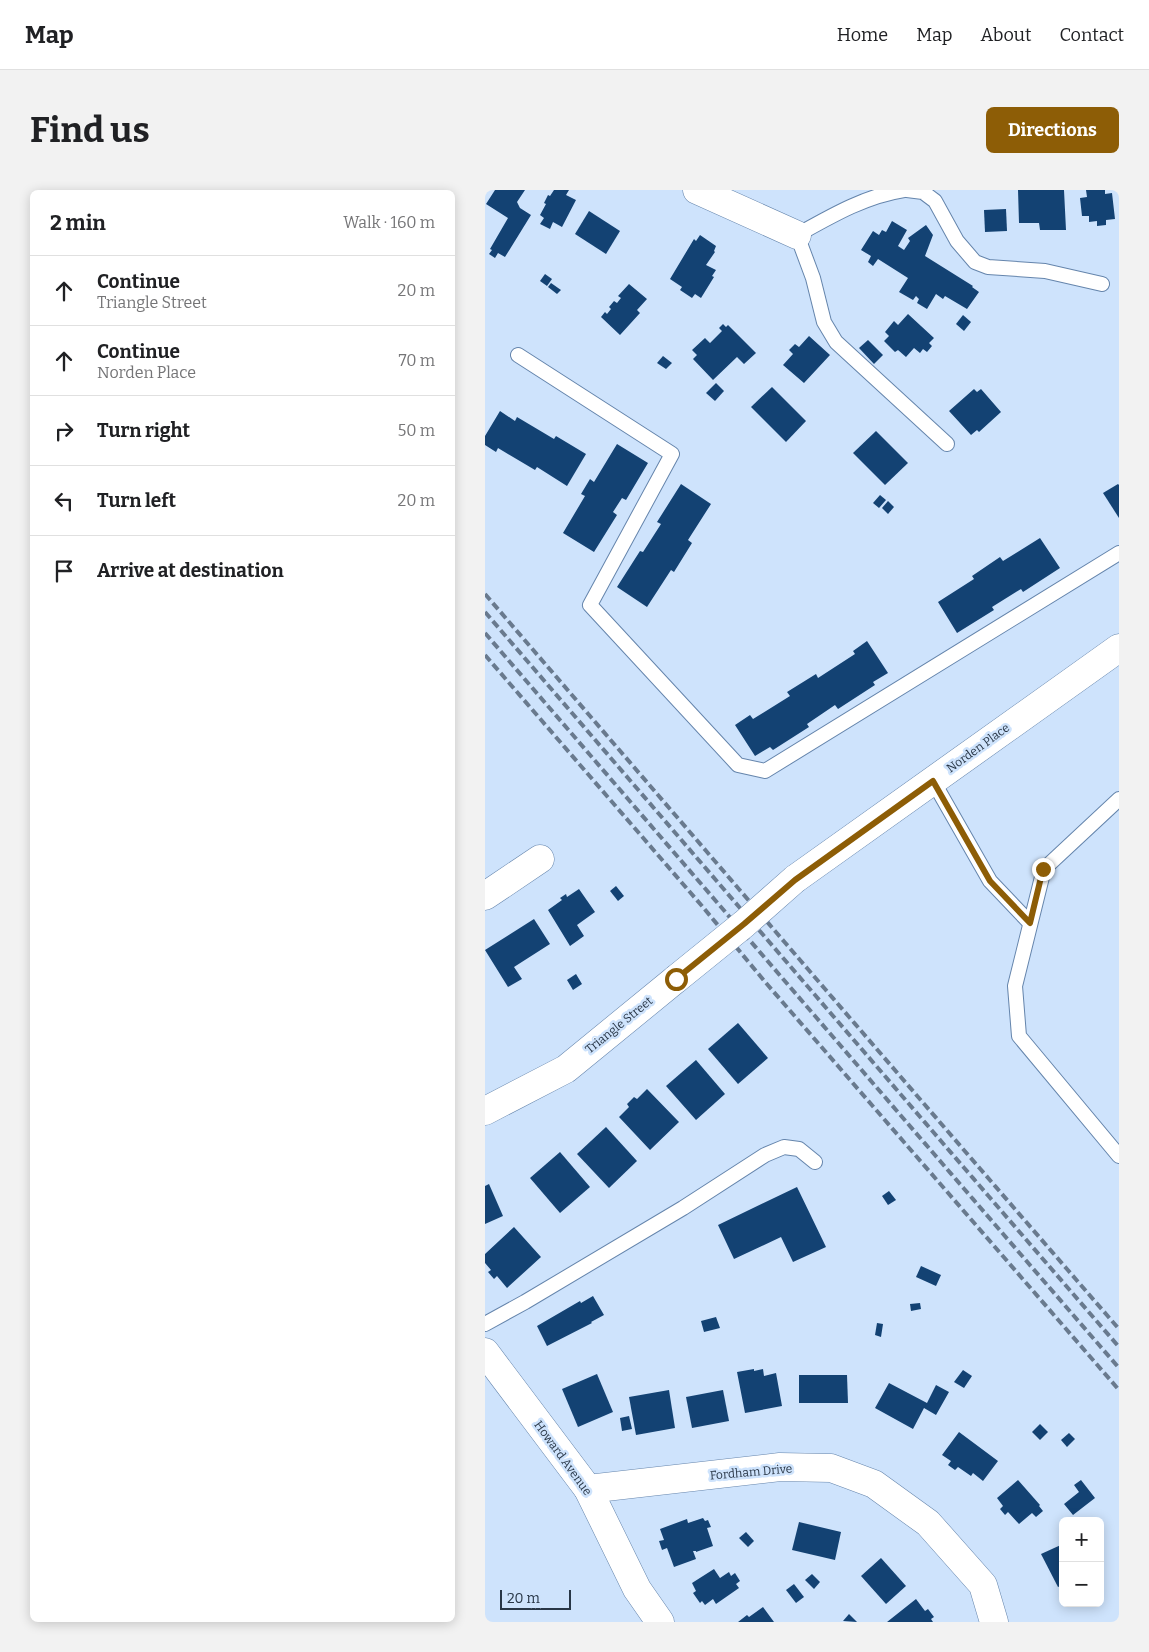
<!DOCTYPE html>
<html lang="en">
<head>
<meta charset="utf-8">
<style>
  body { margin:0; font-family:Bitter,serif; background:#f2f2f2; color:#202124 }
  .controls { position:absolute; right:15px; bottom:15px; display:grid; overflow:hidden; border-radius:8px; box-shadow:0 2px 12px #0003 }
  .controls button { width:45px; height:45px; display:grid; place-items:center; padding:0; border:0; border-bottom:1px solid #e0e0e0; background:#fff; color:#202124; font:25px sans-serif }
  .scale { position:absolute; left:15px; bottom:12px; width:71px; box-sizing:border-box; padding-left:5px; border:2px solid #283646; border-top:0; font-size:14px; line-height:18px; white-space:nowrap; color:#283646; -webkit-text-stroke:4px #cee3fc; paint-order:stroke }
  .stop { position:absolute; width:15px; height:15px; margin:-11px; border:4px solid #8d5d06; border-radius:50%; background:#fff }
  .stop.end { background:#8d5d06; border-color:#fff; box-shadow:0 1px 5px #0008 }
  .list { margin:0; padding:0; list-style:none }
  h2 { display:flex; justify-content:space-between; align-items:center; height:65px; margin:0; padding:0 20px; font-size:21px }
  h2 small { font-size:16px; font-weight:400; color:#757577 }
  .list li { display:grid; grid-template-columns:32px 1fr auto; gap:15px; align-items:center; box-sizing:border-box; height:70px; padding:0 20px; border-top:1px solid #e0e0e0 }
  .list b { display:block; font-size:19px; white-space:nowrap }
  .list p { margin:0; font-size:16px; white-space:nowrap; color:#757577 }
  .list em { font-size:16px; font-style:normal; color:#757577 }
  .icon { flex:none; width:28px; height:28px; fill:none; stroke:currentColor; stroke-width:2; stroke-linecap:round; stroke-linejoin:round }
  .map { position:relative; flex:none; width:634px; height:1432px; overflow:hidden; border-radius:8px }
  header { display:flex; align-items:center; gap:30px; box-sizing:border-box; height:70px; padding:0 25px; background:#fff; border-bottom:1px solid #e0e0e0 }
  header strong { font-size:24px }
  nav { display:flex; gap:28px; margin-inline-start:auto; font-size:18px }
  .intro { display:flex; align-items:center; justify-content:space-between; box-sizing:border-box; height:120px; padding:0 30px }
  h1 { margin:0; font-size:35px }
  .button { padding:12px 22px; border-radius:8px; background:#8d5d06; color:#fff; font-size:18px; font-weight:700 }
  main { display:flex; gap:30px; padding:0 30px }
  aside { flex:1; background:#fff; border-radius:8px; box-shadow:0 2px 12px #0003 }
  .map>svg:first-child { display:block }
</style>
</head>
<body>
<header>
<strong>Map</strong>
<nav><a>Home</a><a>Map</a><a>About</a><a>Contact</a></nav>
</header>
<div class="intro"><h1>Find us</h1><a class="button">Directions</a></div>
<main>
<aside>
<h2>2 min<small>Walk · 160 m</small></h2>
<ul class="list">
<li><svg class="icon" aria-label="ahead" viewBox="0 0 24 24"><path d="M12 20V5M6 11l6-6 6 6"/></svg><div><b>Continue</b><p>Triangle Street</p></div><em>20 m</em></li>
<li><svg class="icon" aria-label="ahead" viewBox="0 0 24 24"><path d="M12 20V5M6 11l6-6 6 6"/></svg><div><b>Continue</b><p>Norden Place</p></div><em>70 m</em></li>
<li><svg class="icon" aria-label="right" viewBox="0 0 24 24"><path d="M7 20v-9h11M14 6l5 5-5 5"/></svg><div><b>Turn right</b></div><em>50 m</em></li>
<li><svg class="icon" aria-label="left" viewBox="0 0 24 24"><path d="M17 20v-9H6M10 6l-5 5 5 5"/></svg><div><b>Turn left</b></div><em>20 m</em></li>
<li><svg class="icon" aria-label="arrive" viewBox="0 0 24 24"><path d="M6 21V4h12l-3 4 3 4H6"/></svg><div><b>Arrive at destination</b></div></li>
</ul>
</aside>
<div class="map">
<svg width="634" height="1432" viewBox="0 0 634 1432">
  <rect width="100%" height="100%" fill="#cee3fc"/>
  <!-- building -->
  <g fill="#134273">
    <polygon points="10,0 40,0 32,12 35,18 46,25 20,67 13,63 10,68 4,64 7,60 5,59 23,28 1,14"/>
    <polygon points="69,0 84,0 81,5 91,10 77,37 68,32 65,39 55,34 59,28 55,25 61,14 59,13 63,5 65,6"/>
    <polygon points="533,0 579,0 581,40 555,40 554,33 534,33"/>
    <polygon points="601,0 620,0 620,4 627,3 630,29 621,30 621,35 612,36 612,31 604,32 604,26 597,26 595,8 602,7"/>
    <polygon points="521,19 522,41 500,42 499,20"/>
    <polygon points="104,21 135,41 121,64 90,44"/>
    <polygon points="407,31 422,40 413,56 419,60 425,51 423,48 441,35 448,45 440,66 488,96 487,97 494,102 482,119 460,106 458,109 451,104 442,119 432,113 434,109 431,106 428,110 414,102 423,88 393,69 388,76 383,72 386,66 376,60 388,41 394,45 397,40 401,42"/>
    <polygon points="215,45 231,56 229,61 230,62 221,75 231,80 227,86 229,87 216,108 210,104 207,108 195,100 197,97 185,89 209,49 211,51"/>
    <polygon points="60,84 67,89 62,96 55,91"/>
    <polygon points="66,93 76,100 72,104 63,97"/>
    <polygon points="144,94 162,109 152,120 155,123 135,145 116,127 120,122 122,124 126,119 124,117 129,111 132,113 136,108 133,106"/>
    <polygon points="423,124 449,148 444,153 447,156 442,162 438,159 435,163 429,158 421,167 413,160 410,162 399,151 404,146 400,142 409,131 413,135"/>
    <polygon points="478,125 486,132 479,141 471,134"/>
    <polygon points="238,134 241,137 243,135 271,163 259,174 252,167 228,190 208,169 212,165 207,160 220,148 225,153 237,141 234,138"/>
    <polygon points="324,146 345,165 319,193 298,175 308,164 304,160 310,154 314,157"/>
    <polygon points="383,150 398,165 389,174 374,158"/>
    <polygon points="178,166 187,173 181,179 172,173"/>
    <polygon points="231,193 239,201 230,211 221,203"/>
    <polygon points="287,197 321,231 301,252 266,217"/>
    <polygon points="489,199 492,202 496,199 516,222 494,242 492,240 486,245 464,221"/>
    <polygon points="15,221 30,231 32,227 69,249 71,246 101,264 82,296 52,277 50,280 13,258 11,262 0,255 0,246"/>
    <polygon points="391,241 423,273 400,295 368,263"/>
    <polygon points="132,254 163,273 141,310 137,308 128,322 132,325 109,362 78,343 100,306 96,304 105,289 109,292"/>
    <polygon points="196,294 226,314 203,350 207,353 189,382 186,380 162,417 132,397 155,361 158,362 176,334 172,332"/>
    <polygon points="633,294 634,295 634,328 618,303"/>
    <polygon points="395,305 401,310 394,318 388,313"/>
    <polygon points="403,311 409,317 403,324 397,318"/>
    <polygon points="555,348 575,378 538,402 536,399 507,417 509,420 472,443 453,412 489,389 487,386 515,367 518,371"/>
    <polygon points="382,451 403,483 388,492 390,495 353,519 350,515 322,534 324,537 288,560 285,557 270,566 250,535 265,525 268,529 305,506 302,502 331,484 333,488 370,464 368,461"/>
    <polygon points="131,696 139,706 133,711 125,701"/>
    <polygon points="94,699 110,722 92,735 99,746 85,756 63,720 77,710 75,708 81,704 82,707"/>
    <polygon points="49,729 65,754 29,777 37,789 23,797 0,760"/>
    <polygon points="91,784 97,794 88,800 82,790"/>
    <polygon points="253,833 283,868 253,894 223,859"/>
    <polygon points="211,870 240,904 211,930 181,896"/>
    <polygon points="162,899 194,932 165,960 134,927 144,917 142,914 149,907 152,909"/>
    <polygon points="121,937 152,971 124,998 92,964"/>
    <polygon points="75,962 105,997 75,1023 45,988"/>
    <polygon points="4,994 18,1026 0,1034 0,996"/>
    <polygon points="312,997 341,1057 308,1072 296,1047 249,1069 233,1035"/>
    <polygon points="404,1001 411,1010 403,1015 397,1006"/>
    <polygon points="29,1037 56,1067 22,1098 12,1086 9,1089 3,1082 6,1080 0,1073 0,1064"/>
    <polygon points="436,1076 456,1085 451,1096 431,1087"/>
    <polygon points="108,1106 119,1125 106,1132 107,1133 62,1156 52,1136 95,1111 96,1113"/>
    <polygon points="435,1113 436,1119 426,1121 425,1114"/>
    <polygon points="231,1127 235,1138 219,1142 216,1131"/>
    <polygon points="392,1133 398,1134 396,1147 390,1145"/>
    <polygon points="269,1179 269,1181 278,1179 279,1186 291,1183 297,1216 260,1223 252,1182"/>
    <polygon points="478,1180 487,1186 479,1198 469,1192"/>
    <polygon points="112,1184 128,1222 93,1237 77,1199"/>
    <polygon points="314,1185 362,1185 363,1213 314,1213"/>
    <polygon points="404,1193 442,1213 451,1195 464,1202 451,1225 439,1218 428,1239 390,1218"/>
    <polygon points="184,1200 190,1238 151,1245 144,1207"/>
    <polygon points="238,1200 244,1231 207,1238 201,1207"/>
    <polygon points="144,1226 147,1239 137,1241 135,1228"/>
    <polygon points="555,1234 563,1242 555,1250 547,1242"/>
    <polygon points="474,1242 513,1271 498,1291 488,1283 486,1286 473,1277 470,1280 463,1275 466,1271 457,1265"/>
    <polygon points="584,1243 590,1249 582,1257 576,1250"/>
    <polygon points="533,1290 555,1315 554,1316 558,1321 551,1327 547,1323 534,1334 523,1322 520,1325 515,1319 518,1316 512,1308"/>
    <polygon points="596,1290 610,1308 588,1325 579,1314 594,1302 589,1295"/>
    <polygon points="218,1328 220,1331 223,1330 226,1337 222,1338 228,1356 211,1362 211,1361 208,1361 211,1369 189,1377 182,1358 177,1360 174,1351 179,1350 175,1339 202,1329 203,1333"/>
    <polygon points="314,1332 356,1342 350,1370 307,1360"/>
    <polygon points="261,1342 269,1351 263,1357 254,1348"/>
    <polygon points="578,1354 578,1395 573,1397 556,1364"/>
    <polygon points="396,1368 421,1396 401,1414 376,1386"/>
    <polygon points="229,1379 235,1388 244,1382 246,1386 250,1383 255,1391 251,1394 254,1398 231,1414 228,1409 220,1415 217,1411 215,1413 208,1403 211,1401 207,1393"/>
    <polygon points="327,1384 335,1392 329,1399 320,1390"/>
    <polygon points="309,1394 319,1407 311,1413 301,1400"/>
    <polygon points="431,1409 440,1421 443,1419 449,1427 446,1429 448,1432 402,1432"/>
    <polygon points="278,1417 289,1432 253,1432 262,1425 264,1427"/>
    <polygon points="364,1424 372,1432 358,1431"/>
  </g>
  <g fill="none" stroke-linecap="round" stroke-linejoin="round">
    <defs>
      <g id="lane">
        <path d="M419,0C380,6 346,26 312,45L328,88L339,132L351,152L462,254"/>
        <polyline points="422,0 438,2 450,11 472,51 490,72 503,77 560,81 617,94"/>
        <polyline points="33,165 187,264 105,415 253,575 280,581 634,363"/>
        <polyline points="448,591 505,691 545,733"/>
        <polyline points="634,609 559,679 530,796 534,846 634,966"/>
        <polyline points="0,1134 40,1112 198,1018 280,965 299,957 314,959 330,972"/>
      </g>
      <g id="street">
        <polyline points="212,0 312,45"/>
        <polyline points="310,689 634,458"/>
        <polyline points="0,706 55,669"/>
        <polyline points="0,921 81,879 191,789"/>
        <polyline points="0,1162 103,1299 152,1399 175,1432"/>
        <polyline points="103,1299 295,1277 346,1278 389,1294 443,1333 498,1395 509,1432"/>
      </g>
    </defs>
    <!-- lane casing -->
    <use href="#lane" stroke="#6585ac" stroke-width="16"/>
    <!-- street casing -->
    <use href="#street" stroke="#6585ac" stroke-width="29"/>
    <!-- lane -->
    <use href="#lane" stroke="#fff" stroke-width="14"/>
    <!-- street -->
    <use href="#street" stroke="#fff" stroke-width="28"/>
    <!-- rail -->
    <g stroke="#697a8e" stroke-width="4" stroke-dasharray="8 4" stroke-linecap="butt">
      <path d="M0,404C211,649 422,895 634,1139"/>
      <path d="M0,422C211,667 422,912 634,1157"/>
      <path d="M0,443C211,688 422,933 634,1178"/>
      <polyline points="0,465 217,716 281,793 634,1200"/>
    </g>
    <defs>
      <polyline id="street-bridge" points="191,789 259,734 310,689"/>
    </defs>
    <!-- street-bridge casing -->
    <use href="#street-bridge" stroke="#6585ac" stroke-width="29" stroke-linecap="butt"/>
    <!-- street-bridge -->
    <use href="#street-bridge" stroke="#fff" stroke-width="28"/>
  </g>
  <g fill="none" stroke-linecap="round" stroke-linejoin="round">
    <!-- route -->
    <polyline stroke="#8d5d06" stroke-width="6" points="191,789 259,734 310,690 448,591 505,691 545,733 558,679"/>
  </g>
  <g text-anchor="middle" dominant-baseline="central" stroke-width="5" stroke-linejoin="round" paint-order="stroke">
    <!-- street labels -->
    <g font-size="12" fill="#283646" stroke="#cee3fc">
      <text transform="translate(493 558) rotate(-36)">Norden Place</text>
      <text transform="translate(134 835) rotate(-39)">Triangle Street</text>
      <text transform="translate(78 1268) rotate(54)">Howard Avenue</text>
      <text transform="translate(266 1282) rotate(-5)">Fordham Drive</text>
    </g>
  </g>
</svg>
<div class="controls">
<button>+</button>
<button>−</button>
</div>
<div class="scale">20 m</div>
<div class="stop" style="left:191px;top:789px"></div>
<div class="stop end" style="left:558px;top:679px"></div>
</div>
</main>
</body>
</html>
